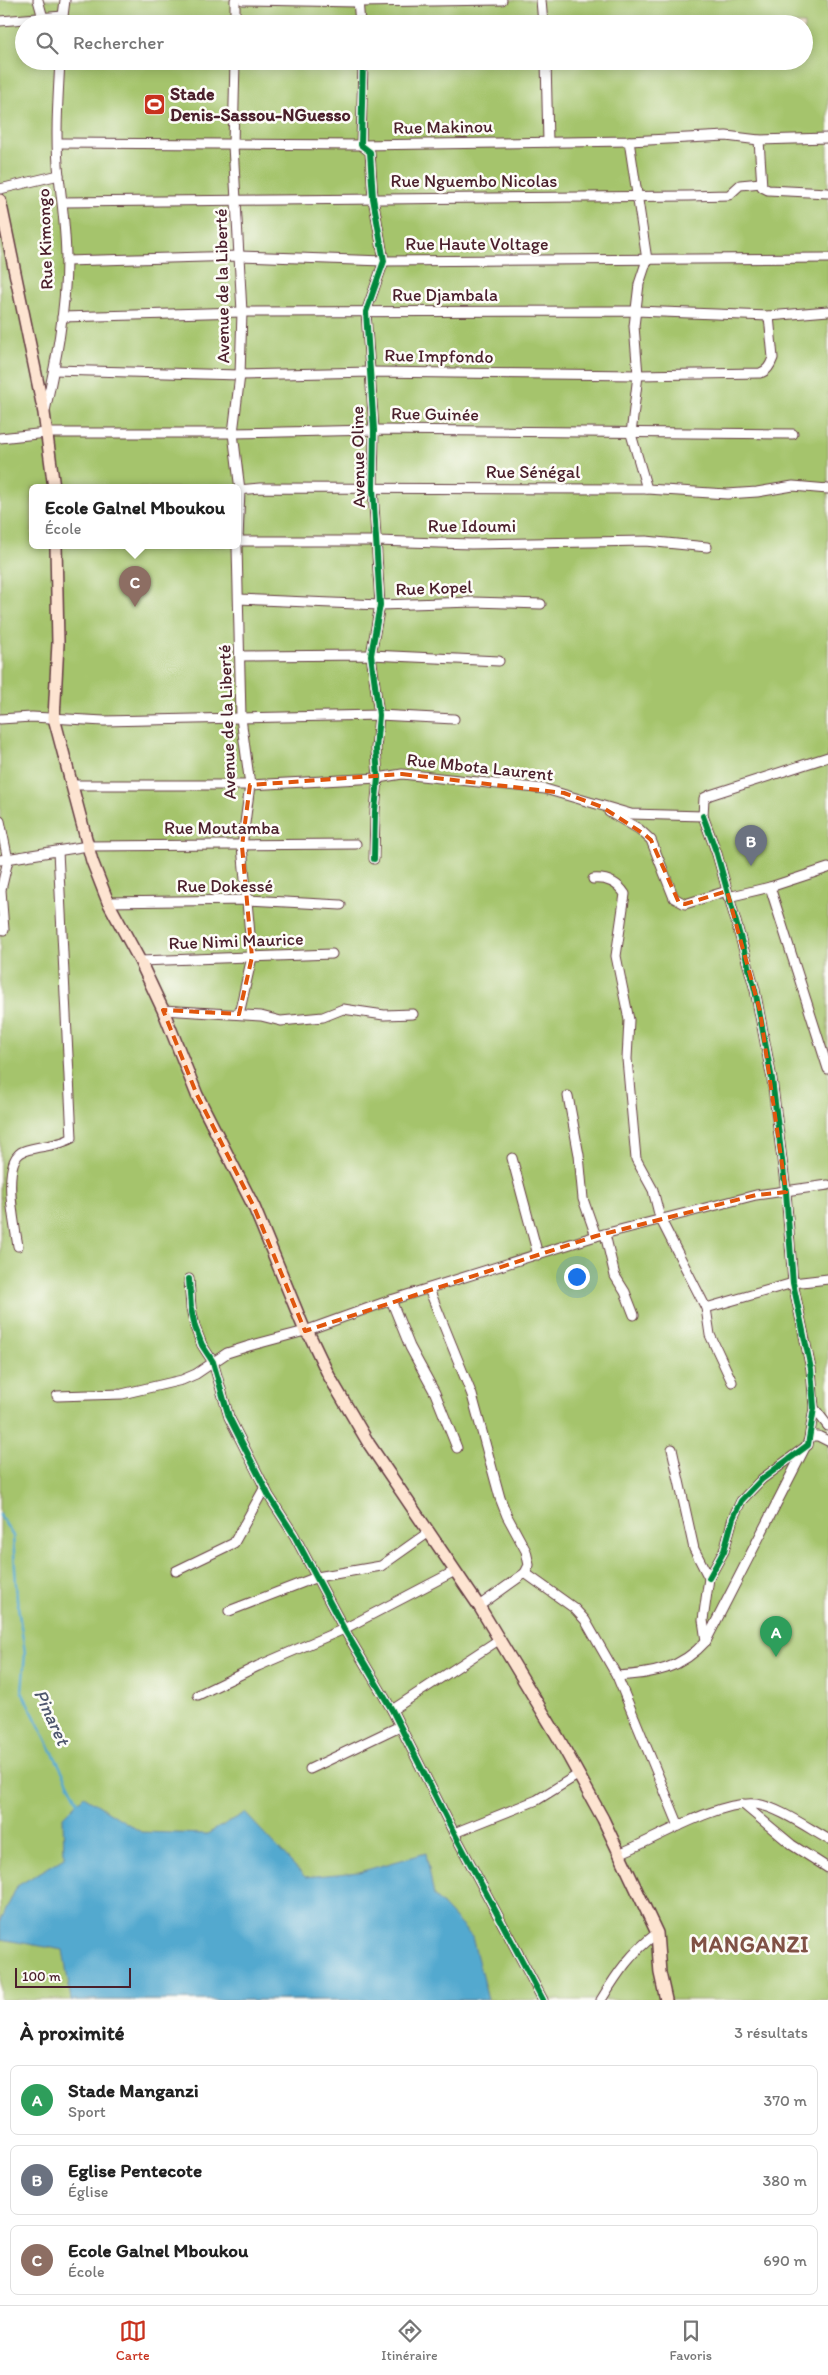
<!DOCTYPE html>
<html lang="fr">
<head>
<meta charset="utf-8">
<style>
  body { margin:0; font-family:Itim,sans-serif; background:#f2f2f2; color:#222 }
  .scale { position:absolute; left:15px; bottom:12px; width:116px; box-sizing:border-box; padding-left:5px; border:2px solid #4a1f2b; border-top:0; font-size:14px; line-height:18px; white-space:nowrap; color:#4a1f2b; -webkit-text-stroke:4px #fdfcf7; paint-order:stroke }
  .you { position:absolute; left:576px; top:1276px; width:18px; height:18px; margin:-12px; border:4px solid #fff; border-radius:50%; background:#1a73e8; box-shadow:0 0 0 8px #1a73e833 }
  .badge { display:grid; place-items:center; width:32px; height:32px; border-radius:50%; background:#c8321e; color:#fff; font-size:16px; font-weight:700 }
  .pin { position:absolute; translate:-50% -41px; filter:drop-shadow(0 1px 2px #0008) }
  .pin::after { content:''; position:absolute; top:26px; width:18px; height:15px; background:inherit; clip-path:polygon(0 0,100% 0,50% 100%) }
  .popup { position:absolute; left:29px; top:484px; width:212px; height:65px; box-sizing:border-box; display:grid; place-content:center; border-radius:8px; background:#fff; filter:drop-shadow(0 1px 4px #0005); font-size:16px; white-space:nowrap; color:#767676 }
  .popup b { font-size:19px; color:#222 }
  .popup::after { content:''; position:absolute; left:50%; top:100%; margin-left:-10px; border:10px solid transparent; border-top-color:#fff }
  .list { margin:0; padding:0; list-style:none }
  h2 { display:flex; justify-content:space-between; align-items:center; height:65px; margin:0; padding:0 20px; font-size:21px }
  h2 small { font-size:16px; font-weight:400; color:#767676 }
  .list li { display:grid; grid-template-columns:32px 1fr auto; gap:15px; align-items:center; box-sizing:border-box; height:70px; margin:0 10px 10px; padding:0 10px; border:1px solid #e0e0e0; border-radius:8px }
  .list b { display:block; font-size:19px; white-space:nowrap }
  .list p { margin:0; font-size:16px; white-space:nowrap; color:#767676 }
  .list em { font-size:16px; font-style:normal; color:#767676 }
  .icon { flex:none; width:28px; height:28px; fill:none; stroke:currentColor; stroke-width:2; stroke-linecap:round; stroke-linejoin:round }
  .map { position:relative; flex:none; width:828px; height:2000px; overflow:hidden }
  .search { position:absolute; background:#fff; box-shadow:0 2px 12px #0003; left:15px; right:15px; top:15px; height:55px; display:flex; align-items:center; gap:12px; box-sizing:border-box; padding:0 18px; border-radius:28px; color:#767676; font-size:19px }
  .sheet { height:305px; background:#fff }
  nav { display:flex; justify-content:space-around; align-items:center; box-sizing:border-box; height:70px; border-top:1px solid #e0e0e0; background:#fff; font-size:14px; color:#767676 }
  nav a { display:grid; justify-items:center; gap:2px }
  nav .on { color:#c8321e }
  .map>svg:first-child { display:block }
</style>
</head>
<body>
<div class="map">
<svg width="828" height="2000" viewBox="0 0 828 2000">
  <rect width="100%" height="100%" fill="#fdfcf7"/>
  <filter id="ink" filterUnits="userSpaceOnUse"><feTurbulence type="fractalNoise" baseFrequency=".02" numOctaves="2"/><feDisplacementMap in="SourceGraphic" scale="10" xChannelSelector="R" yChannelSelector="G"/><feConvolveMatrix kernelMatrix="1 2 1 2 8 2 1 2 1" color-interpolation-filters="sRGB"/></filter>
  <filter id="wash" filterUnits="userSpaceOnUse"><feTurbulence type="fractalNoise" baseFrequency=".0096" numOctaves="4" result="noise"/><feDisplacementMap in="SourceGraphic" scale="20" xChannelSelector="R" yChannelSelector="G"/><feGaussianBlur stdDeviation="1.12" result="paint"/><feColorMatrix in="noise" values="0 0 0 0 0 0 0 0 0 0 0 0 0 0 0 0 0 1.4 0 .05"/><feComposite in="paint" operator="in"/></filter>
  <g filter="url(#wash)">
    <rect width="100%" height="100%" fill="#f7e3cd"/>
    <!-- green -->
    <path fill="#a5c46c" stroke="#78724c" fill-rule="evenodd" d="M0,0H828V2000H0ZM24,24H804V61H24ZM32,488H238V546H32Z"/>
    <!-- water -->
    <polygon fill="#53a9cf" stroke="#4e647d" points="84,1796 141,1832 207,1834 245,1813 305,1877 359,1872 426,1853 434,1896 472,1937 488,2000 71,2000 63,1950 0,1939 0,1923 17,1886 64,1858 63,1817"/>
    <g fill="none" stroke-linecap="round" stroke-linejoin="round">
      <!-- stream -->
      <polyline stroke="#53a9cf" stroke-width="2.5" points="0,1515 13,1536 17,1600 25,1653 22,1692 79,1804"/>
    </g>
  </g>
  <g filter="url(#ink)">
    <g fill="none" stroke-linecap="round" stroke-linejoin="round">
      <defs>
        <g id="minor">
          <polyline points="38,0 43,18"/>
          <polyline points="235,0 235,24"/>
          <polyline points="243,0 358,2 502,0"/>
          <polyline points="358,0 360,24"/>
          <polyline points="541,0 543,24"/>
          <polyline points="0,21 63,16"/>
          <polyline points="62,24 65,0"/>
          <polyline points="235,61 233,145 242,312 240,375 233,433 240,490 238,539"/>
          <polyline points="363,61 361,145 370,152 373,198 384,261 366,312 374,430 373,488 380,605 371,655 379,715 376,749 378,778 375,811 374,859"/>
          <polyline points="546,61 548,142"/>
          <polyline points="759,140 762,187 768,190 828,193"/>
          <polyline points="629,141 647,260 639,284 634,326 638,375 631,434 647,489"/>
          <polyline points="59,143 361,145 629,141 726,136 759,140 828,138"/>
          <polyline points="0,189 59,175"/>
          <polyline points="63,202 688,196 729,195 740,185 761,183"/>
          <polyline points="66,261 239,256 384,261 828,258"/>
          <polyline points="62,317 242,312 636,311 769,316 828,311"/>
          <path d="M54,370L240,375L371,372L638,375L760,373C767,371 770,366 773,358L769,316"/>
          <path d="M45,411C56,362 66,310 66,260C66,231 62,204 59,176C55,139 58,98 60,61"/>
          <polyline points="0,438 46,433 233,433 374,430 793,434"/>
          <polyline points="238,490 260,488 647,489 727,494 757,492 793,486 828,489"/>
          <polyline points="238,541 376,541 471,544 646,541 707,547"/>
          <polyline points="237,546 241,718 250,785 242,846 252,957 239,1014"/>
          <polyline points="239,599 380,605 473,602 541,604"/>
          <polyline points="240,656 371,655 499,661"/>
          <polyline points="0,719 32,717 104,721 379,715 454,719"/>
          <polyline points="71,785 250,785 378,778 402,774 545,789 631,814 703,816 704,798 710,795 828,757"/>
          <polyline points="609,812 639,829 651,840 674,898 685,904 727,891"/>
          <polyline points="703,816 717,854 755,990 772,1079 786,1192 793,1283 811,1369 814,1408 808,1445 762,1479 741,1501 733,1518 724,1551 709,1578"/>
          <polyline points="0,821 8,860 1,890 4,930"/>
          <polyline points="0,860 88,846 356,844"/>
          <path d="M593,879C607,878 617,882 625,894L616,956L629,1020L627,1059L636,1159L653,1190L660,1218L706,1308L710,1335L732,1382"/>
          <polyline points="770,887 828,1069"/>
          <polyline points="728,897 770,887 828,868"/>
          <polyline points="108,902 246,900 341,905"/>
          <polyline points="140,961 332,954"/>
          <polyline points="163,1010 261,1016 281,1021 323,1017 343,1009 384,1015 413,1014"/>
          <polyline points="568,1096 579,1155 583,1199 596,1236"/>
          <polyline points="512,1158 538,1255"/>
          <polyline points="605,1234 615,1276 625,1292 634,1315"/>
          <path d="M18,1246C15,1227 0,1159 24,1151C40,1145 57,1147 72,1138L58,851"/>
          <polyline points="189,1279 191,1308 195,1327 202,1345 213,1362 229,1417 269,1496 294,1535 344,1629 392,1710 454,1833 543,2000"/>
          <polyline points="429,1289 472,1395 500,1498 507,1516 526,1551 529,1565 525,1573"/>
          <polyline points="391,1300 410,1347 435,1393 457,1448"/>
          <polyline points="706,1308 793,1283 828,1279"/>
          <polyline points="57,1396 122,1394 182,1380 196,1374 227,1353 249,1346 305,1331 391,1300 596,1236 756,1195 828,1185"/>
          <polyline points="814,1408 828,1426"/>
          <polyline points="672,1449 694,1549 709,1578 703,1620 706,1641"/>
          <polyline points="176,1571 234,1543 265,1487"/>
          <polyline points="479,1606 525,1573 574,1608 585,1620 617,1676 679,1826"/>
          <polyline points="229,1611 317,1577 381,1566 429,1532"/>
          <path d="M617,1676C653,1674 681,1669 706,1641L811,1436H818L828,1441"/>
          <polyline points="198,1695 258,1666 344,1629 455,1571"/>
          <polyline points="392,1710 500,1639"/>
          <polyline points="310,1769 400,1726"/>
          <polyline points="743,1804 792,1845 828,1868"/>
          <polyline points="454,1833 537,1800 579,1774"/>
          <path d="M621,1853C656,1839 719,1800 756,1804C778,1807 808,1828 828,1839"/>
          <path d="M601,2000C618,1972 631,1953 657,1933"/>
        </g>
        <g id="secondary">
          <polyline points="0,200 44,413 54,488"/>
          <polyline points="56,546 58,643 54,718 92,861 108,902 140,961 163,1010 197,1095 254,1207 305,1331 310,1336 329,1376 369,1444 479,1606 559,1739 603,1819 657,1933 660,1973 666,2000"/>
        </g>
      </defs>
      <!-- minor casing -->
      <use href="#minor" stroke="#643c43" stroke-width="11"/>
      <!-- secondary casing -->
      <use href="#secondary" stroke="#643c43" stroke-width="14"/>
      <!-- minor -->
      <use href="#minor" stroke="#fff" stroke-width="9"/>
      <!-- secondary -->
      <use href="#secondary" stroke="#fde4d1" stroke-width="11"/>
      <defs>
        <g id="cycleway">
          <polyline points="363,61 361,145 370,152 373,198 384,261 366,312 374,430 373,488 380,605 371,655 379,715 376,749 378,778 375,811 374,859"/>
          <polyline points="703,816 717,854 755,990 772,1079 786,1192 793,1283 811,1369 814,1408 808,1445 762,1479 741,1501 733,1518 724,1551 709,1578"/>
          <polyline points="189,1279 191,1308 195,1327 202,1345 213,1362 229,1417 269,1496 294,1535 344,1629 392,1710 454,1833 543,2000"/>
        </g>
      </defs>
      <!-- cycleway casing -->
      <use href="#cycleway" stroke="#fdfcf7" stroke-width="9"/>
      <!-- cycleway -->
      <use href="#cycleway" stroke="#00873e" stroke-width="6"/>
    </g>
  </g>
  <!-- marked area -->
  <path fill="none" stroke="#e0560e" stroke-width="4" stroke-dasharray="10 6" stroke-linejoin="round" d="M402,774L564,793L602,807L644,834L651,840L679,903L685,904L727,891L760,1011L786,1192L756,1195L596,1236L305,1331L254,1207L197,1095L163,1010L239,1014L252,957L242,846L250,785Z"/>
  <!-- icons -->
  <defs>
    <symbol id="stadium-square" viewBox="-11 -11 22 22"><rect x="-9" y="-9" width="18" height="18" rx="4" fill="#c8321e" stroke="#fdfcf7"/><path d="M0-5a6.5 5 0 1 0 0 10a6.5 5 0 1 0 0-10ZM-3.5-1.8h7v3.6h-7Z" fill="#fff"/></symbol>
  </defs>
  <g fill-rule="evenodd">
    <use href="#stadium-square" x="142" y="92" width="25" height="25"/>
  </g>
  <g text-anchor="middle" dominant-baseline="central" stroke-width="5" stroke-linejoin="round" paint-order="stroke">
    <!-- poi labels -->
    <g font-size="18" font-weight="bold" fill="#4a1f2b" stroke="#fdfcf7" text-anchor="start">
      <text x="170" y="94">Stade<tspan x="170" dy="21">Denis-Sassou-NGuesso</tspan></text>
    </g>
    <!-- street labels -->
    <g font-size="18" fill="#4a1f2b" stroke="#fdfcf7">
      <text transform="translate(443 127) rotate(-1)">Rue Makinou</text>
      <text x="474" y="181">Rue Nguembo Nicolas</text>
      <text transform="translate(45 239) rotate(-92)">Rue Kimongo</text>
      <text x="477" y="244">Rue Haute Voltage</text>
      <text transform="translate(222 286) rotate(-91)">Avenue de la Liberté</text>
      <text x="445" y="295">Rue Djambala</text>
      <text transform="translate(439 356) rotate(1)">Rue Impfondo</text>
      <text transform="translate(435 414) rotate(1)">Rue Guinée</text>
      <text transform="translate(358 457) rotate(-91)">Avenue Oline</text>
      <text x="533" y="472">Rue Sénégal</text>
      <text x="472" y="526">Rue Idoumi</text>
      <text transform="translate(434 588) rotate(-2)">Rue Kopel</text>
      <text transform="translate(227 722) rotate(-92)">Avenue de la Liberté</text>
      <text transform="translate(480 767) rotate(6)">Rue Mbota Laurent</text>
      <text x="222" y="828">Rue Moutamba</text>
      <text x="225" y="886">Rue Dokessé</text>
      <text transform="translate(236 941) rotate(-2)">Rue Nimi Maurice</text>
    </g>
    <!-- water labels -->
    <g font-size="19" font-style="italic" fill="#4e566d" stroke="#fdfcf7">
      <text transform="translate(52 1717) rotate(65)">Pinaret</text>
    </g>
    <!-- district labels -->
    <g font-size="22" font-weight="bold" letter-spacing="1" fill="#805145" stroke="#fdfcf7">
      <text x="750" y="1944">MANGANZI</text>
    </g>
  </g>
</svg>
<div class="scale">100 m</div>
<div class="you"></div>
<div class="pin badge" style="left:776px;top:1657px;background:#2e9e5b">A</div>
<div class="pin badge" style="left:751px;top:866px;background:#6b7280">B</div>
<div class="pin badge" style="left:135px;top:607px;background:#8d6e63">C</div>
<div class="popup"><b>Ecole Galnel Mboukou</b>École</div>
<div class="search"><svg class="icon" aria-label="search" viewBox="0 0 24 24"><circle cx="10" cy="10" r="6"/><path d="M15 15l6 6"/></svg>Rechercher</div>
</div>
<section class="sheet">
<h2>À proximité<small>3 résultats</small></h2>
<ul class="list">
<li><span class="badge" style="background:#2e9e5b">A</span><div><b>Stade Manganzi</b><p>Sport</p></div><em>370 m</em></li>
<li><span class="badge" style="background:#6b7280">B</span><div><b>Eglise Pentecote</b><p>Église</p></div><em>380 m</em></li>
<li><span class="badge" style="background:#8d6e63">C</span><div><b>Ecole Galnel Mboukou</b><p>École</p></div><em>690 m</em></li>
</ul>
</section>
<nav>
<a class="on"><svg class="icon" aria-label="map" viewBox="0 0 24 24"><path d="M3 6l6-2 6 2 6-2v14l-6 2-6-2-6 2zM9 4v14M15 6v14"/></svg>Carte</a>
<a><svg class="icon" aria-label="directions" viewBox="0 0 24 24"><path d="M12 3l9 9-9 9-9-9zM9 14v-3h6M13 9l2 2-2 2"/></svg>Itinéraire</a>
<a><svg class="icon" aria-label="saved" viewBox="0 0 24 24"><path d="M7 4h10v16l-5-4-5 4z"/></svg>Favoris</a>
</nav>
</body>
</html>
